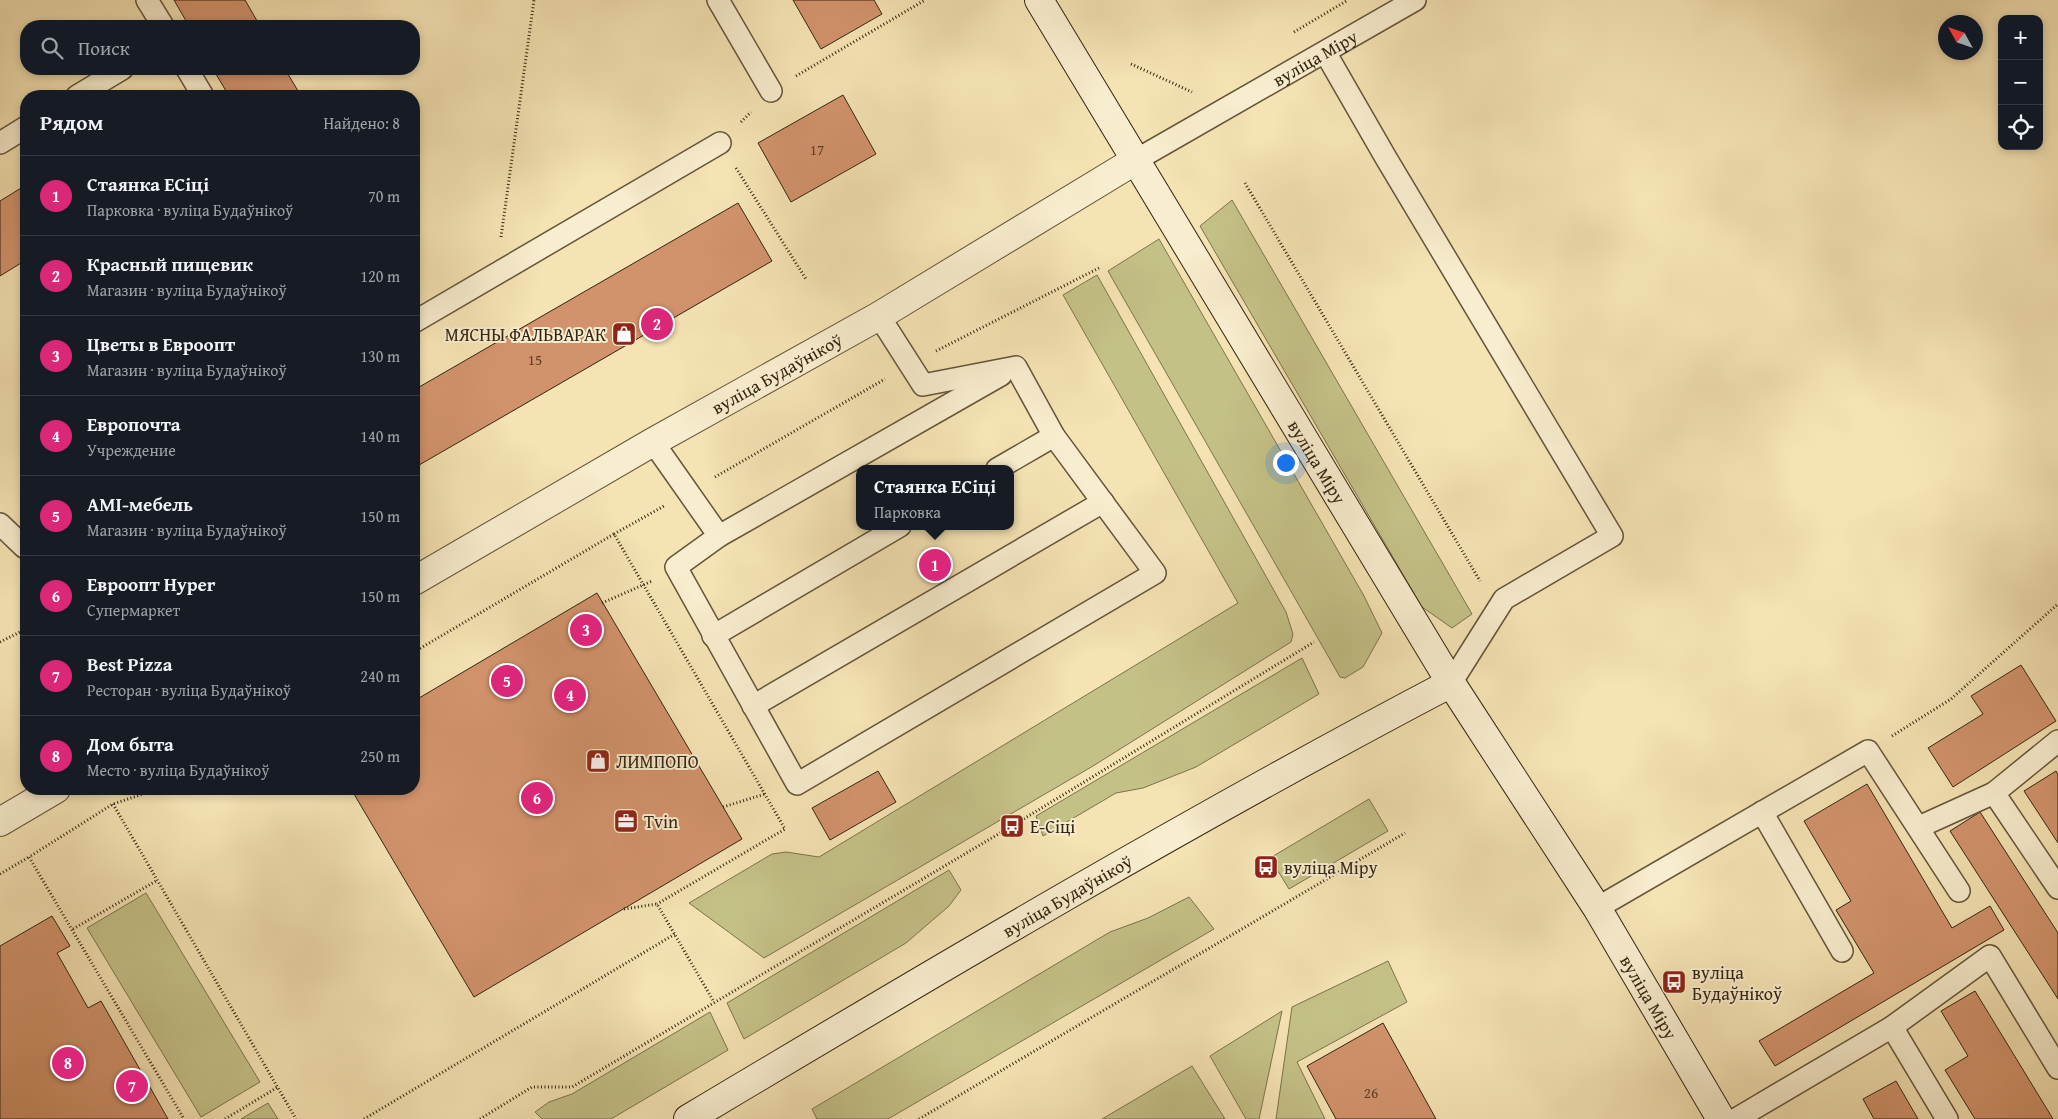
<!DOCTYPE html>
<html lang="ru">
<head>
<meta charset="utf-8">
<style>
  body { margin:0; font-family:"Gentium Book Plus",serif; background:#242831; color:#f1f3f6 }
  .controls { position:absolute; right:15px; top:15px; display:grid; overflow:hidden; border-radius:10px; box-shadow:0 2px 8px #0003 }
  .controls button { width:45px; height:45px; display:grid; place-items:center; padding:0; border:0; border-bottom:1px solid #363941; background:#171b24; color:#f1f3f6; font:25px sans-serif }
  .compass { position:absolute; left:1938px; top:15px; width:45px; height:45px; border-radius:50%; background:#171b24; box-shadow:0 2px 8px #0003; rotate:310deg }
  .you { position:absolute; left:1285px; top:462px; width:18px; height:18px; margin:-12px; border:4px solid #fff; border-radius:50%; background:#1a73e8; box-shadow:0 0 0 8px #1a73e833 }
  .badge { display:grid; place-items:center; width:32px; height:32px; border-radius:50%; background:#db2777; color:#fff; font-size:16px; font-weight:700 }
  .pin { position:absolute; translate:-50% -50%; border:2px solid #fff; box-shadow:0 1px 5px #0006 }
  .popup { position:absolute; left:856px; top:465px; width:158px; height:65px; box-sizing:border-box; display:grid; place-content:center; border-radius:10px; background:#171b24; filter:drop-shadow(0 1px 4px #0005); font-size:16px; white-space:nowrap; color:#9ea1a6 }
  .popup b { font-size:19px; color:#f1f3f6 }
  .popup::after { content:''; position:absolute; left:50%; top:100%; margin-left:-10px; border:10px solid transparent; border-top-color:#171b24 }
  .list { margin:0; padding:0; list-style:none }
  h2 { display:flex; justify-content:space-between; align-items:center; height:65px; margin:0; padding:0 20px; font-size:21px }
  h2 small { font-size:16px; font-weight:400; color:#9ea1a6 }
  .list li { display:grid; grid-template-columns:32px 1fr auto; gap:15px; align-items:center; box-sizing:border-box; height:80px; padding:0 20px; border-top:1px solid #363941 }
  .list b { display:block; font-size:19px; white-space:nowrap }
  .list p { margin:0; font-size:16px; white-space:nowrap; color:#9ea1a6 }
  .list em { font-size:16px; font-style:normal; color:#9ea1a6 }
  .icon { flex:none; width:28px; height:28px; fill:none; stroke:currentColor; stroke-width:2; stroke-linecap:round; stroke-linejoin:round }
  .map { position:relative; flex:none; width:2058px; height:1119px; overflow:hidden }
  .search { position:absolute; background:#171b24; box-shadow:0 2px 8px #0003; left:20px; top:20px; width:400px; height:55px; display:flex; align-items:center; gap:12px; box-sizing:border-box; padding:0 18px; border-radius:20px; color:#9ea1a6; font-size:19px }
  .panel { position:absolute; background:#171b24; box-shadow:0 2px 8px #0003; left:20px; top:90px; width:400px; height:705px; border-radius:20px }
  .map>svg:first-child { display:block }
</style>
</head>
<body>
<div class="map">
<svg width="2058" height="1119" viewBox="0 0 2058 1119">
  <rect width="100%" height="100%" fill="#f5e3b3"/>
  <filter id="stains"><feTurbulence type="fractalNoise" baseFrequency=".004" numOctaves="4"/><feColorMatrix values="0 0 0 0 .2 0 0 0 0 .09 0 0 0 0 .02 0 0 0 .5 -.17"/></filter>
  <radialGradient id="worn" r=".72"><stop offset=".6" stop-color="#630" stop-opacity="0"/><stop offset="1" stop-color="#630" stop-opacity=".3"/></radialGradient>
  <!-- green -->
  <g fill="#c4c187" stroke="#7c734c">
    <polygon points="1232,200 1472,614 1452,628 1422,607 1200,226"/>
    <polygon points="1159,239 1364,596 1382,633 1363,667 1345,678 1340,677 1108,271"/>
    <polygon points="1097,275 1286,612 1293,634 1291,642 1093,766 764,958 689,903 772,854 786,852 819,857 1238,603 1063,295"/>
    <polygon points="1302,658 1319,694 1196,767 1143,788 1116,793 1043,836 1036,816"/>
    <polygon points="1369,799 1388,831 1289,889 1270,858"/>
    <polygon points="949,870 961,890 949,906 906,943 744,1039 727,1003"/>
    <polygon points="146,893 260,1082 201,1117 87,928"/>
    <polygon points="1189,897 1214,929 888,1119 817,1119 812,1109 1110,932 1148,918"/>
    <polygon points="1388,961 1407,1002 1297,1062 1325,1119 1276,1119 1292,1007"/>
    <polygon points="1282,1011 1259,1119 1246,1119 1210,1056"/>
    <polygon points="710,1012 728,1050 611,1119 542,1119 535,1112 549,1102 572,1094"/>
    <polygon points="1192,1066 1225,1119 1102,1119"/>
    <polygon points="268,1103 278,1119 241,1119"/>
  </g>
  <!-- building -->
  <g fill="#d2936c" stroke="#332511">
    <polygon points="174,0 245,0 260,26 189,26"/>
    <polygon points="793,0 874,0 882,14 821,49"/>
    <polygon points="213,69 285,69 301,96 229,96"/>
    <polygon points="843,95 876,154 791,202 758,143"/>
    <polygon points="26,185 26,260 0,276 0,201"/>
    <polygon points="738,203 772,261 414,468 414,390"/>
    <polygon points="597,593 742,839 474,997 351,789 414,789 414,701"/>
    <polygon points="2021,665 2056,721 1953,787 1928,748 1983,714 1971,696"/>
    <polygon points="878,771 896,802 830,840 812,808"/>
    <polygon points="2056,771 2058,775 2058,843 2024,791"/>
    <polygon points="1867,784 1952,928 1990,906 2004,930 1775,1066 1759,1041 1874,973 1836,910 1851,901 1804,821"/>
    <polygon points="1980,812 2058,933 2058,999 1950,831"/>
    <polygon points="52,916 70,946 57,953 88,1008 101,1001 168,1119 0,1119 0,946"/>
    <polygon points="1975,991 2053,1119 1975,1119 1945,1070 1968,1056 1941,1011"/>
    <polygon points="1383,1023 1436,1119 1336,1119 1307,1066"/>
    <polygon points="1896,1081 1918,1119 1874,1119 1863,1099"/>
  </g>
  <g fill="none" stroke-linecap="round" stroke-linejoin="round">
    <defs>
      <g id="lane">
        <polyline points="147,0 163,26"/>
        <polyline points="718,0 771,91"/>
        <polyline points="1325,52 1386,158 1612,536 1504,599 1451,683"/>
        <polyline points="187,69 203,96"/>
        <polyline points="77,96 122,69"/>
        <polyline points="0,143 26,127"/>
        <path id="s1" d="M1136,160L1415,0"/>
        <polyline points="414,322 720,143"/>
        <polyline points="653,442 719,536 676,567 797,784 1155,573 1054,436 1016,367 923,385 879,316"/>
        <polyline points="997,469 1054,436"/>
        <polyline points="0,524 24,547"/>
        <polyline points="719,536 1001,375"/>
        <polyline points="713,636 900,526"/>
        <polyline points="753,706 1103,502"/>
        <polyline points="1994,793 2058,888"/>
        <polyline points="1762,812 1842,951"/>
        <polyline points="1919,827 1994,793 2058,741"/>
        <polyline points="1597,908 1868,751 1959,891"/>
        <polyline points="1892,1027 1947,1119"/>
        <polyline points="1736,1119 1892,1027 1990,956 2058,1068"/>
      </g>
      <g id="street">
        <path id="s2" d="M414,581L653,442L879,316L1136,160"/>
        <polyline points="0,822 56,789"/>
      </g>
      <g id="secondary">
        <path id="s3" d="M1039,0L1451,683L1597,908L1721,1119"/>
        <path id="s4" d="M688,1119C939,969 1192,819 1451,683"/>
      </g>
    </defs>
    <!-- lane casing -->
    <use href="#lane" stroke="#64543a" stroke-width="24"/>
    <!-- street casing -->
    <use href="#street" stroke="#64543a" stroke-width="30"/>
    <!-- secondary casing -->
    <use href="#secondary" stroke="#332511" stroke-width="30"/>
    <!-- path -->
    <g stroke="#332511" stroke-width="3" stroke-dasharray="1 2.5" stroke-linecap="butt">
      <polyline points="1294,32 1348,0"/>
      <polyline points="1131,64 1192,92"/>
      <polyline points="796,76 925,0"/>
      <polyline points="741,122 751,112"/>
      <polyline points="736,168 806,279"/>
      <polyline points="1245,183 1480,581"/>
      <polyline points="501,237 534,0"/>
      <polyline points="936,351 1099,268"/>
      <polyline points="715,477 885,379"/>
      <polyline points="614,534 664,506"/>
      <polyline points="602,603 652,581"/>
      <polyline points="0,642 26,629"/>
      <polyline points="414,652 614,534 785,829 657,904"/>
      <polyline points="1892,736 1951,699 2058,604"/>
      <polyline points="158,789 113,804 29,857 184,1119"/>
      <polyline points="113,804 296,1119"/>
      <polyline points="723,807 765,794"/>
      <polyline points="0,874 29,857"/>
      <polyline points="624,909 657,904 714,1002"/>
      <polyline points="73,929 156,881"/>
      <polyline points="225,1119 278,1087"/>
      <polyline points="364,1119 675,934"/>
      <polyline points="480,1119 532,1087 572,1087 1012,826 1314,642"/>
      <polyline points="919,1119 1405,833"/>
    </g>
    <!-- lane -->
    <use href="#lane" stroke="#f8edce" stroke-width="21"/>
    <!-- street -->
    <use href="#street" stroke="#f8edce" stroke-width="28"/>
    <!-- secondary -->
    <use href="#secondary" stroke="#f8edce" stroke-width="28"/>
  </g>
  <!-- icons -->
  <defs>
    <symbol id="shop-square" viewBox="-11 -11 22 22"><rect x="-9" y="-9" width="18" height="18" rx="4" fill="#8f2418" stroke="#f8edce"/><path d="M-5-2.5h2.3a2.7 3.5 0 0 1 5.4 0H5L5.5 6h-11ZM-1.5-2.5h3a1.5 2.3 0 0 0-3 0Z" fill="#fff"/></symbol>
    <symbol id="office-square" viewBox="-11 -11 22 22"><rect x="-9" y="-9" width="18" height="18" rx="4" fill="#8f2418" stroke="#f8edce"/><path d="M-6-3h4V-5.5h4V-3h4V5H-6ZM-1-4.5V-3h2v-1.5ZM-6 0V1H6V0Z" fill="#fff"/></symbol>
    <symbol id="bus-square" viewBox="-11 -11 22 22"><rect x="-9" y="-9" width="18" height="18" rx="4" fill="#8f2418" stroke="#f8edce"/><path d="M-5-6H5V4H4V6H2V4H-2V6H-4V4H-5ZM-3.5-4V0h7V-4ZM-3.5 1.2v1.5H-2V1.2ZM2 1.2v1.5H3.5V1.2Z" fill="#fff"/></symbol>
  </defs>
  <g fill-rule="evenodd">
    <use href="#shop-square" x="610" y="320" width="28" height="28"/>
    <use href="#shop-square" x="584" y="747" width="28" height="28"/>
    <use href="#office-square" x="612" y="807" width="28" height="28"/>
    <use href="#bus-square" x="998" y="812" width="28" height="28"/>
    <use href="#bus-square" x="1252" y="853" width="28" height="28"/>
    <use href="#bus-square" x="1660" y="968" width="28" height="28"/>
  </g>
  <g text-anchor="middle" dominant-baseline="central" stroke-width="4" stroke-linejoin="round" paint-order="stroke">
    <!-- number labels -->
    <g font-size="15" fill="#5b4028">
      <text x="817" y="149">17</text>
      <text x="535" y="359">15</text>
      <text x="1371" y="1092">26</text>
    </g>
    <!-- street labels -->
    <g font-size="18" fill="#332511" stroke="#f8edce">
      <text stroke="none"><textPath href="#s1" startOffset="206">вуліца Міру</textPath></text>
      <text stroke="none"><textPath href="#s2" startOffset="418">вуліца Будаўнікоў</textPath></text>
      <text stroke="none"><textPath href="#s3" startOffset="539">вуліца Міру</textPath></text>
      <text stroke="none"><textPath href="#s4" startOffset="440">вуліца Будаўнікоў</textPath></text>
      <text stroke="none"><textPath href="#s3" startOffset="1169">вуліца Міру</textPath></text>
    </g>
    <!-- poi labels -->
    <g font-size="18" fill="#332511" stroke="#f8edce" text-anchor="start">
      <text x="606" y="334" text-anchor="end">МЯСНЫ ФАЛЬВАРАК</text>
      <text x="616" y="761">ЛИМПОПО</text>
      <text x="644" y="821">Tvin</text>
      <text x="1030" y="826">Е-Сіці</text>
      <text x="1284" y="867">вуліца Міру</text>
      <text x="1692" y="972">вуліца<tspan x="1692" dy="21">Будаўнікоў</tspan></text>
    </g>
  </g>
  <rect width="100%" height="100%" filter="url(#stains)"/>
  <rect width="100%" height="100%" fill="url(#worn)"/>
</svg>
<div class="controls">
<button>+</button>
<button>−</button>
<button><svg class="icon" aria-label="locate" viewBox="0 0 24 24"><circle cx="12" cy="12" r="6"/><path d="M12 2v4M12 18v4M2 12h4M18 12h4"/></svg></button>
</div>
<svg class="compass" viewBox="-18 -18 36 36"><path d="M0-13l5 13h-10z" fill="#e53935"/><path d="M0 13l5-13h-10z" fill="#9ea1a6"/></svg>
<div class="you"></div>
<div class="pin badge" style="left:935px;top:565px">1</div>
<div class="popup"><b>Стаянка ЕСіці</b>Парковка</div>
<div class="pin badge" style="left:657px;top:324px">2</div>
<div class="pin badge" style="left:586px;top:630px">3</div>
<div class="pin badge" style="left:570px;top:695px">4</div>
<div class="pin badge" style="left:507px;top:681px">5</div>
<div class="pin badge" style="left:537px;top:798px">6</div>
<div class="pin badge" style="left:132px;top:1086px">7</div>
<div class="pin badge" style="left:68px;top:1063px">8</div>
<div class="search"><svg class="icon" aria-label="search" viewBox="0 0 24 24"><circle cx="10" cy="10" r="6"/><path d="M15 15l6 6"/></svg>Поиск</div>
<section class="panel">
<h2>Рядом<small>Найдено: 8</small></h2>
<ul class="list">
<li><span class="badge">1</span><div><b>Стаянка ЕСіці</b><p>Парковка · вуліца Будаўнікоў</p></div><em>70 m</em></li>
<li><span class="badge">2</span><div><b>Красный пищевик</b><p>Магазин · вуліца Будаўнікоў</p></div><em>120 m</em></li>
<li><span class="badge">3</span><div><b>Цветы в Евроопт</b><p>Магазин · вуліца Будаўнікоў</p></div><em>130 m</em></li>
<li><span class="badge">4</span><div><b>Европочта</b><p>Учреждение</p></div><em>140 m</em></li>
<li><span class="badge">5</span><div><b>AMI-мебель</b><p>Магазин · вуліца Будаўнікоў</p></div><em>150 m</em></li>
<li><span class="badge">6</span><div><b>Евроопт Hyper</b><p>Супермаркет</p></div><em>150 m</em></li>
<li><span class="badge">7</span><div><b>Best Pizza</b><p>Ресторан · вуліца Будаўнікоў</p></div><em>240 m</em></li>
<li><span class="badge">8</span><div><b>Дом быта</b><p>Место · вуліца Будаўнікоў</p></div><em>250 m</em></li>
</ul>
</section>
</div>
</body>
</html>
